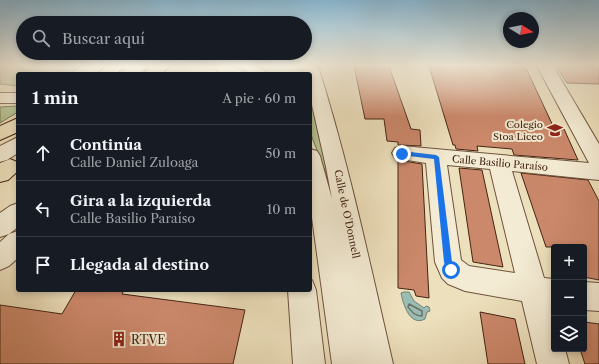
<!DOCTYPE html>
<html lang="es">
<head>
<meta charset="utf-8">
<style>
  body { margin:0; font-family:"Libre Caslon Text",serif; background:#242831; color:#f1f3f6 }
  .controls { position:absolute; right:12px; bottom:12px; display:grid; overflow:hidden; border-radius:4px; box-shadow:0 2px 6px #0003 }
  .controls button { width:36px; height:36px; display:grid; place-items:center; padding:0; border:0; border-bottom:1px solid #363941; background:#171b24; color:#f1f3f6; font:20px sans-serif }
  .compass { position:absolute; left:503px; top:12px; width:36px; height:36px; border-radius:50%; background:#171b24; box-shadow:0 2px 6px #0003; rotate:100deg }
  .stop { position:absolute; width:12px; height:12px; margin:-9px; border:3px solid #1a73e8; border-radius:50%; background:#fff }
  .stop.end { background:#1a73e8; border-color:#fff; box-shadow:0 1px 4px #0008 }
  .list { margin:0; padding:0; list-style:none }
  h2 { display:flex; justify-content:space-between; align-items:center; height:52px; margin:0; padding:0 16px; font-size:17px }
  h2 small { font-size:13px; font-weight:400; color:#9ea1a6 }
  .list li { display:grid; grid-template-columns:26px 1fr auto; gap:12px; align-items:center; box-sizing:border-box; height:56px; padding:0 16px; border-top:1px solid #363941 }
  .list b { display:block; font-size:15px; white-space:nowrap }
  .list p { margin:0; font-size:13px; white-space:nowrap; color:#9ea1a6 }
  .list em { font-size:13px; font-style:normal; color:#9ea1a6 }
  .icon { flex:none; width:22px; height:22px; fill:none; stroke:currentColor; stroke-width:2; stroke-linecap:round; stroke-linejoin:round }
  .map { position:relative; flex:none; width:599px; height:364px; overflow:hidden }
  .search { position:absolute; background:#171b24; box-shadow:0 2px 6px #0003; left:16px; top:16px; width:296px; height:44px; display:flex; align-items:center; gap:10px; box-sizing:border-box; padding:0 14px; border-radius:22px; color:#9ea1a6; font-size:15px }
  .panel { position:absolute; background:#171b24; box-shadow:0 2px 6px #0003; left:16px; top:72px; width:296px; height:220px; border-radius:4px }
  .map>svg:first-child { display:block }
</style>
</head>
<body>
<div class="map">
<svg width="599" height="364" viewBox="0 0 599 364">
  <rect width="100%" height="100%" fill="#ede0bc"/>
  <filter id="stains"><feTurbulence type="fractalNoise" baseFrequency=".005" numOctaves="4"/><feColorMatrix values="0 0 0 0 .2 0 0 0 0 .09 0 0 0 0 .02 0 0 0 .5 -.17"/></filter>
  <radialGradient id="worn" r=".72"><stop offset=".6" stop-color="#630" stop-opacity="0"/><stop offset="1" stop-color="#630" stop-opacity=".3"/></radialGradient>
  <!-- green -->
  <g fill="#b5c393" stroke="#7d7454">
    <polygon points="0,66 82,66 69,74 18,74 18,86 0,84"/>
    <polygon points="260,66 302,66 304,74 270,74"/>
    <polygon points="310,92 331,180 325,171 310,132"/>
    <polygon points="18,106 18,112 0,123 0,107"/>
  </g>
  <!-- water -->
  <path fill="#99bdb3" stroke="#778073" d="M404,292H409L414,301L424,308L426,306L429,307L430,311L427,312L425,319C410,327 403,304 401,293Z"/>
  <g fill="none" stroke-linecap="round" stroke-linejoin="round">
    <!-- shore -->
    <path stroke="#6f7064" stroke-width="1.5" d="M409,304L422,311V316C415,316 412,312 408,307Z"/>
  </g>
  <!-- building -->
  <g fill="#cb886b" stroke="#452414">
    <polygon points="354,66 389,66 411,129 420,130 421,146 398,145 398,142 387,141 384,119 365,119"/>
    <polygon points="429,66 525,66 554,128 564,129 578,160 514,155 512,149 477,146 478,151 456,149 455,145 453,145"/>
    <polygon points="556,66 599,66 599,84 567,83"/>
    <polygon points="398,160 422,164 429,298 416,296 414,290 398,288"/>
    <polygon points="459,168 482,170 503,267 473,262"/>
    <polygon points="521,173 588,180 599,201 599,280 584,277 584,247 546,247"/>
    <polygon points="76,290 124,290 122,294 245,310 233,364 0,364 0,305 62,314"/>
    <polygon points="480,312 515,319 525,364 488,364"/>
    <polygon points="584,322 599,324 599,364 585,364 580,349 584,349"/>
  </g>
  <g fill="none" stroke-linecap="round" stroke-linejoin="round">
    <defs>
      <g id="minor">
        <polygon points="130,66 148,66 139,74 121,74"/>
        <path d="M213,66C223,66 237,64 244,74C233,74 219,76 213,66Z"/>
        <polygon points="242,66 259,66 267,74 249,74"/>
        <path d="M302,66H318C349,164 370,264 393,364H332L310,203V149L317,151L320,156L332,199L326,167L310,96V74H304Z"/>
        <path d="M537,66H553L599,144V180L512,171L544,278L554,279V307L552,306L554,313V349H565L569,364H537L522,301L465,291L448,284L442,278L435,262L426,163L395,158L392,153L395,148L402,146L589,163ZM447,165L490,169L515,273L469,266L461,260Z"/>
        <rect x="0" y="93" width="18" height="10"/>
        <polygon points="18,137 18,153 7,160 0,162 0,146"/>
        <polygon points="18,203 18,227 9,234 0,237 0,213 10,206"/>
        <polygon points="18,231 18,258 9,266 0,270 0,242 9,234"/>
        <polygon points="310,280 312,280 316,290 325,364 293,364 288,290 310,290"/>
        <polygon points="584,282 599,283 599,311 584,310"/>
      </g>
      <g id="major">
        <polygon points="107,66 125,66 116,74 97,74"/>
        <polygon points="152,66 170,66 161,74 143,74"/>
        <polygon points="18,118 18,132 0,140 0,126"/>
      </g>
      <polygon id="highway" points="10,159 17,162 18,171 8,180 0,182 0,163"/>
    </defs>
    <!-- minor casing -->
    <use href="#minor" stroke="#6f533e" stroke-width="2"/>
    <!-- major casing -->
    <use href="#major" stroke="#452414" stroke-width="2"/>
    <!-- highway casing -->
    <use href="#highway" stroke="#452414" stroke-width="2"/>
    <!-- minor -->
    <use href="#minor" fill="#f3ebd3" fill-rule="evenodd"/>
    <!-- major -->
    <use href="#major" fill="#ede0bc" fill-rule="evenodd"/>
    <!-- highway -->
    <use href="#highway" fill="#ede0bc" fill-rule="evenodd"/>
  </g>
  <!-- sky -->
  <linearGradient id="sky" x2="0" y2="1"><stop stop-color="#88b8d3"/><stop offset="0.56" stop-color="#f7f1e1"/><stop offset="1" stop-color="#f7f1e1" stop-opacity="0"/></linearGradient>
  <rect width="599" height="117" fill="url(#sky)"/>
  <!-- route -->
  <polygon fill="#1a73e8" points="402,151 436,155 439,157 452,262 455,270 454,273 448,273 444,262 434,159 400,155 400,152"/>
  <!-- icons -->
  <defs>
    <symbol id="school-bare" viewBox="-9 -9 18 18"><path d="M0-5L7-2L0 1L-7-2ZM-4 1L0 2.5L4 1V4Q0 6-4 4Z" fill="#8f2418" stroke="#f3ebd3" stroke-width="2.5" paint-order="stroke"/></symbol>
    <symbol id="building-bare" viewBox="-9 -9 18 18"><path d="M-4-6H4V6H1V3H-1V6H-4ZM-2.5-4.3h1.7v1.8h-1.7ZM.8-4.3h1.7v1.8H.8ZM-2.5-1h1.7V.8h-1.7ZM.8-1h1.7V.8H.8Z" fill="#8f2418" stroke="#f3ebd3" stroke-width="2.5" paint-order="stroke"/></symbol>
  </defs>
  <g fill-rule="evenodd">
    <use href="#school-bare" x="544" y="119" width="22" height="22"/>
    <use href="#building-bare" x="108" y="328" width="22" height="22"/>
  </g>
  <g text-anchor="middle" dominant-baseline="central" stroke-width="4" stroke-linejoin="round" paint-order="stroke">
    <!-- poi labels -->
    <g font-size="10" fill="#452414" stroke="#f3ebd3" text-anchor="end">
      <text x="543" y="124">Colegio<tspan x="543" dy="12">Stoa Liceo</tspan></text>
    </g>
    <!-- street labels -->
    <g font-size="10" fill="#452414" stroke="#f3ebd3">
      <text transform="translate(500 163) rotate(5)">Calle Basilio Paraíso</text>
      <text transform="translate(347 214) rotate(78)">Calle de O'Donnell</text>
    </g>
    <!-- near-poi labels -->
    <g font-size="12" fill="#452414" stroke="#f3ebd3" text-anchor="start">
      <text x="131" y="339">RTVE</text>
    </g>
  </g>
  <rect width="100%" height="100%" filter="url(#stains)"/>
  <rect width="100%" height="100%" fill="url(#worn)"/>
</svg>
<div class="controls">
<button>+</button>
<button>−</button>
<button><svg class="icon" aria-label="layers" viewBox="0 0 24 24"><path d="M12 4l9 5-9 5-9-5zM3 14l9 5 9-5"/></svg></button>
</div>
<svg class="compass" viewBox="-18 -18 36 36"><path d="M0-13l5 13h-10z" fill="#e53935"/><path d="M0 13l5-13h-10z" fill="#9ea1a6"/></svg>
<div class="stop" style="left:451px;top:270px"></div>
<div class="stop end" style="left:402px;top:154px"></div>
<div class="search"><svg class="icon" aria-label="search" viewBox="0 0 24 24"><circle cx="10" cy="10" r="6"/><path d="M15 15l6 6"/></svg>Buscar aquí</div>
<section class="panel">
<h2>1 min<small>A pie · 60 m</small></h2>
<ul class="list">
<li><svg class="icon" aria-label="ahead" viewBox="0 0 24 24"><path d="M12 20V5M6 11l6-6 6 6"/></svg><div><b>Continúa</b><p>Calle Daniel Zuloaga</p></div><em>50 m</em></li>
<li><svg class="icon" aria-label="left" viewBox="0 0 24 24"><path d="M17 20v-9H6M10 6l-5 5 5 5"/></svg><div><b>Gira a la izquierda</b><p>Calle Basilio Paraíso</p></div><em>10 m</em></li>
<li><svg class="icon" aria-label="arrive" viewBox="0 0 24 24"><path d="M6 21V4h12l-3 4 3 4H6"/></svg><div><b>Llegada al destino</b></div></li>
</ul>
</section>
</div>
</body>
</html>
